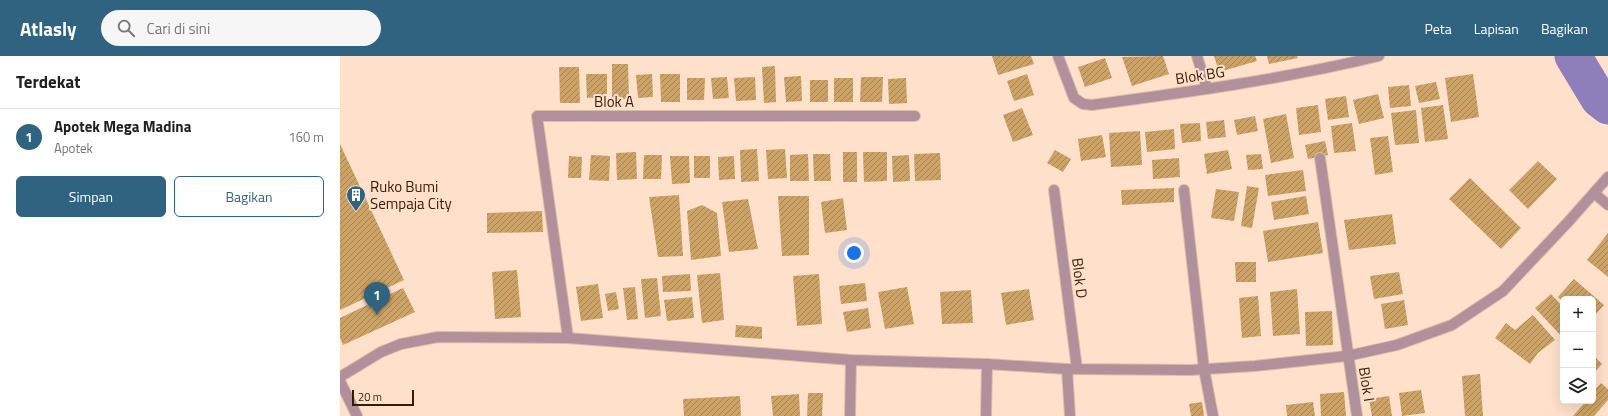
<!DOCTYPE html>
<html lang="id">
<head>
<meta charset="utf-8">
<style>
  body { margin:0; font-family:"Titillium Web",sans-serif; background:#f6f6f6; color:#202124 }
  .controls { position:absolute; right:12px; bottom:12px; display:grid; overflow:hidden; border-radius:6px; box-shadow:0 4px 16px #0002 }
  .controls button { width:36px; height:36px; display:grid; place-items:center; padding:0; border:0; border-bottom:1px solid #e0e0e0; background:#fff; color:#202124; font:20px sans-serif }
  .scale { position:absolute; left:12px; bottom:10px; width:62px; box-sizing:border-box; padding-left:4px; border:2px solid #361b05; border-top:0; font-size:11px; line-height:14px; white-space:nowrap; color:#361b05; -webkit-text-stroke:3px #fee0cb; paint-order:stroke }
  .you { position:absolute; left:514px; top:197px; width:14px; height:14px; margin:-10px; border:3px solid #fff; border-radius:50%; background:#1a73e8; box-shadow:0 0 0 6px #1a73e833 }
  .badge { display:grid; place-items:center; width:26px; height:26px; border-radius:50%; background:#2f637f; color:#fff; font-size:13px; font-weight:700 }
  .pin { position:absolute; translate:-50% -33px; filter:drop-shadow(0 1px 2px #0008) }
  .pin::after { content:''; position:absolute; top:21px; width:14px; height:12px; background:inherit; clip-path:polygon(0 0,100% 0,50% 100%) }
  .list { margin:0; padding:0; list-style:none }
  h2 { display:flex; justify-content:space-between; align-items:center; height:52px; margin:0; padding:0 16px; font-size:17px }
  h2 small { font-size:13px; font-weight:400; color:#757577 }
  .list li { display:grid; grid-template-columns:26px 1fr auto; gap:12px; align-items:center; box-sizing:border-box; height:56px; padding:0 16px; border-top:1px solid #e0e0e0 }
  .list b { display:block; font-size:15px; white-space:nowrap }
  .list p { margin:0; font-size:13px; white-space:nowrap; color:#757577 }
  .list em { font-size:13px; font-style:normal; color:#757577 }
  .actions { display:flex; gap:8px; padding:12px 16px }
  .actions a { flex:1; padding:9px 0; border:1px solid #2f637f; border-radius:6px; text-align:center; font-size:14px; color:#2f637f }
  .actions .main { background:#2f637f; color:#fff }
  .icon { flex:none; width:22px; height:22px; fill:none; stroke:currentColor; stroke-width:2; stroke-linecap:round; stroke-linejoin:round }
  .map { position:relative; flex:none; width:1268px; height:360px; overflow:hidden }
  header { display:flex; align-items:center; gap:24px; box-sizing:border-box; height:56px; padding:0 20px; background:#2f637f; color:#fff }
  header strong { font-size:19px }
  nav { display:flex; gap:22px; margin-inline-start:auto; font-size:14px }
  .search { width:280px; height:36px; background:#f6f6f6; display:flex; align-items:center; gap:10px; box-sizing:border-box; padding:0 14px; border-radius:22px; color:#757577; font-size:15px }
  main { display:flex }
  aside { flex:1; background:#fff }
  .map>svg:first-child { display:block }
</style>
</head>
<body>
<header>
<strong>Atlasly</strong>
<div class="search"><svg class="icon" aria-label="search" viewBox="0 0 24 24"><circle cx="10" cy="10" r="6"/><path d="M15 15l6 6"/></svg>Cari di sini</div>
<nav><a>Peta</a><a>Lapisan</a><a>Bagikan</a></nav>
</header>
<main>
<aside>
<h2>Terdekat<small></small></h2>
<ul class="list">
<li><span class="badge">1</span><div><b>Apotek Mega Madina</b><p>Apotek</p></div><em>160 m</em></li>
</ul>
<div class="actions"><a class="main">Simpan</a><a>Bagikan</a></div>
</aside>
<div class="map">
<svg width="1268" height="360" viewBox="0 0 1268 360">
  <defs>
    <pattern id="building-hatch" width="6" height="6" patternUnits="userSpaceOnUse"><rect width="6" height="6" fill="#cba267"/><path d="M-1 1l2-2M0 6l6-6M5 7l2-2" fill="none" stroke="#a68353"/></pattern>
  </defs>
  <rect width="100%" height="100%" fill="#fee0cb"/>
  <g fill="none" stroke-linecap="round" stroke-linejoin="round">
    <!-- river -->
    <polyline stroke="#8e7eba" stroke-width="37" points="1233,0 1259,43 1268,50"/>
  </g>
  <!-- building -->
  <g fill="url(#building-hatch)">
    <polygon points="652,0 691,0 694,8 658,19"/>
    <polygon points="823,0 829,18 792,30 782,1"/>
    <polygon points="874,0 915,0 917,5 879,16"/>
    <polygon points="927,0 957,0 958,2 929,8"/>
    <polygon points="765,2 772,22 745,31 738,11"/>
    <polygon points="272,8 288,8 289,43 272,43"/>
    <polygon points="435,10 436,46 424,47 422,11"/>
    <polygon points="219,11 239,11 240,47 220,47"/>
    <polygon points="246,18 267,18 267,41 247,42"/>
    <polygon points="312,18 313,41 298,42 296,19"/>
    <polygon points="320,18 340,18 340,46 321,46"/>
    <polygon points="687,18 694,39 674,45 667,25"/>
    <polygon points="1133,18 1139,61 1111,66 1105,22"/>
    <polygon points="461,20 462,45 446,46 444,21"/>
    <polygon points="387,21 389,42 373,43 371,22"/>
    <polygon points="415,21 416,44 396,45 394,22"/>
    <polygon points="521,21 543,21 542,46 520,46"/>
    <polygon points="347,22 365,22 364,44 347,44"/>
    <rect x="494" y="22" width="19" height="24"/>
    <polygon points="566,22 567,47 549,48 548,23"/>
    <rect x="470" y="24" width="18" height="22"/>
    <polygon points="1096,26 1100,43 1079,47 1075,30"/>
    <polygon points="1069,29 1071,50 1050,52 1048,31"/>
    <polygon points="1038,38 1044,62 1019,68 1013,44"/>
    <polygon points="1006,40 1009,61 988,64 985,43"/>
    <polygon points="978,49 981,76 959,79 956,52"/>
    <polygon points="1103,49 1108,83 1085,86 1081,52"/>
    <polygon points="682,52 693,79 673,86 663,59"/>
    <polygon points="1076,54 1079,87 1055,89 1051,57"/>
    <polygon points="946,58 954,102 931,107 923,63"/>
    <polygon points="915,60 918,75 897,79 894,64"/>
    <polygon points="884,64 886,81 868,83 866,66"/>
    <polygon points="860,67 861,85 842,87 840,68"/>
    <polygon points="1012,67 1016,95 994,97 991,70"/>
    <polygon points="834,73 835,93 807,96 805,76"/>
    <polygon points="800,75 802,109 771,111 769,77"/>
    <polygon points="762,79 766,101 741,105 738,83"/>
    <polygon points="1048,80 1053,116 1035,119 1030,82"/>
    <polygon points="985,85 988,99 968,103 965,89"/>
    <polygon points="0,88 64,224 0,254"/>
    <polygon points="417,93 419,125 401,126 400,94"/>
    <polygon points="445,93 447,122 428,123 426,94"/>
    <polygon points="715,94 731,103 723,116 707,107"/>
    <polygon points="888,94 892,113 867,118 864,98"/>
    <polygon points="296,96 297,123 277,124 276,97"/>
    <rect x="503" y="96" width="14" height="30"/>
    <polygon points="523,96 547,96 547,125 524,126"/>
    <polygon points="600,97 601,124 575,125 574,98"/>
    <polygon points="468,98 469,125 450,125 450,99"/>
    <polygon points="473,98 490,98 491,125 474,125"/>
    <polygon points="921,98 923,113 908,114 906,99"/>
    <polygon points="251,99 270,100 269,125 249,124"/>
    <polygon points="304,99 322,99 321,123 303,123"/>
    <polygon points="569,99 570,125 553,126 552,100"/>
    <polygon points="229,100 242,101 241,122 228,122"/>
    <polygon points="330,100 349,100 350,127 332,128"/>
    <rect x="354" y="100" width="16" height="22"/>
    <polygon points="394,100 395,123 379,124 378,101"/>
    <polygon points="839,102 840,121 813,123 812,104"/>
    <polygon points="1198,105 1217,123 1188,153 1169,134"/>
    <polygon points="963,114 966,135 928,140 925,119"/>
    <polygon points="1130,122 1181,172 1161,193 1109,143"/>
    <polygon points="907,130 919,132 912,172 901,170"/>
    <polygon points="834,132 834,146 782,149 781,134"/>
    <polygon points="876,133 899,136 894,165 871,162"/>
    <polygon points="339,139 343,200 318,201 309,141"/>
    <polygon points="438,140 469,140 469,199 442,200"/>
    <polygon points="966,140 969,158 934,164 931,146"/>
    <polygon points="503,142 507,174 485,177 481,146"/>
    <polygon points="408,143 418,193 389,196 382,146"/>
    <polygon points="362,149 377,157 381,200 351,204 347,155"/>
    <polygon points="202,155 203,176 147,177 147,157"/>
    <polygon points="1052,158 1056,188 1009,194 1004,164"/>
    <polygon points="978,166 983,197 928,206 923,175"/>
    <polygon points="1268,177 1268,221 1247,204"/>
    <polygon points="895,206 916,206 916,226 896,226"/>
    <polygon points="177,214 181,261 155,263 152,216"/>
    <polygon points="1059,216 1063,238 1034,243 1030,220"/>
    <polygon points="380,217 384,264 362,267 357,219"/>
    <polygon points="350,218 351,235 323,236 322,220"/>
    <polygon points="479,218 482,268 457,270 453,220"/>
    <polygon points="317,222 321,260 305,262 301,223"/>
    <polygon points="1234,223 1264,249 1253,261 1253,243 1223,243 1223,246 1218,241"/>
    <polygon points="525,227 527,245 501,248 499,230"/>
    <polygon points="258,228 263,262 241,265 236,231"/>
    <polygon points="295,231 298,263 287,264 283,232"/>
    <polygon points="567,231 574,268 545,273 538,236"/>
    <polygon points="63,232 75,256 3,289 0,282 0,262"/>
    <polygon points="689,233 694,264 666,269 661,237"/>
    <polygon points="957,233 960,278 933,280 930,236"/>
    <polygon points="631,234 633,267 602,268 600,236"/>
    <polygon points="276,236 279,253 268,255 265,238"/>
    <polygon points="1211,238 1223,251 1223,282 1195,252"/>
    <polygon points="918,240 921,280 902,282 899,242"/>
    <polygon points="352,241 354,262 327,265 324,244"/>
    <polygon points="1064,244 1068,269 1045,273 1041,248"/>
    <polygon points="528,252 531,272 507,276 503,256"/>
    <polygon points="992,255 993,289 966,290 965,256"/>
    <polygon points="1193,259 1215,284 1198,297 1190,308 1155,282 1166,267 1175,274"/>
    <polygon points="396,269 422,271 422,283 395,281"/>
    <polygon points="1253,299 1262,308 1255,316 1253,315"/>
    <polygon points="1140,318 1143,360 1125,360 1122,320"/>
    <polygon points="1261,327 1268,333 1268,344 1254,360 1233,360 1246,345 1253,345 1253,336"/>
    <polygon points="1081,334 1085,357 1062,360 1059,337"/>
    <polygon points="1004,336 1006,360 981,360 980,338"/>
    <polygon points="468,337 483,337 482,360 467,360"/>
    <polygon points="459,338 460,360 433,360 431,340"/>
    <polygon points="400,340 401,360 344,360 343,343"/>
    <polygon points="1049,340 1052,360 1032,360 1029,343"/>
    <polygon points="862,346 864,360 851,360 849,348"/>
    <polygon points="973,346 975,360 947,360 946,349"/>
  </g>
  <g fill="none" stroke-linecap="round" stroke-linejoin="round">
    <defs>
      <g id="minor">
        <path d="M718,0L734,42L743,48L752,49C849,36 945,23 1039,0"/>
        <polyline points="857,0 867,33"/>
        <polyline points="980,102 1017,360"/>
        <polyline points="714,134 737,313"/>
        <polyline points="844,134 864,313 873,360"/>
        <polyline points="1254,137 1268,149"/>
        <polyline points="228,282 197,60 575,60"/>
        <polyline points="727,313 730,360"/>
        <polyline points="0,321 41,296 61,288 98,281 228,282 511,304 647,308 727,313 851,314 915,310 1007,300 1057,289 1112,269 1163,235 1229,165 1268,121"/>
        <polyline points="0,325 17,360"/>
        <polyline points="510,360 511,304"/>
        <polyline points="646,360 647,308"/>
      </g>
    </defs>
    <!-- minor casing -->
    <use href="#minor" stroke="#dabda7" stroke-width="12"/>
    <!-- minor -->
    <use href="#minor" stroke="#af909b" stroke-width="10"/>
  </g>
  <!-- icons -->
  <defs>
    <symbol id="building-pin" viewBox="-11 -11 22 30"><path d="M0 17L-7.5 6A9.5 9.5 0 1 1 7.5 6Z" fill="#2f637f" stroke="#fee0cb"/><path d="M-4-6H4V6H1V3H-1V6H-4ZM-2.5-4.3h1.7v1.8h-1.7ZM.8-4.3h1.7v1.8H.8ZM-2.5-1h1.7V.8h-1.7ZM.8-1h1.7V.8H.8Z" fill="#fff"/></symbol>
  </defs>
  <g fill-rule="evenodd">
    <use href="#building-pin" x="5" y="128" width="22" height="30"/>
  </g>
  <g text-anchor="middle" dominant-baseline="central" stroke-width="4" stroke-linejoin="round" paint-order="stroke">
    <!-- street labels -->
    <g font-size="15" fill="#361b05" stroke="#fee0cb">
      <text transform="translate(860 19) rotate(-9)">Blok BG</text>
      <text x="274" y="45">Blok A</text>
      <text transform="translate(740 222) rotate(83)">Blok D</text>
      <text transform="translate(1027 328) rotate(81)">Blok I</text>
    </g>
    <!-- poi labels -->
    <g font-size="15" fill="#361b05" stroke="#fee0cb" text-anchor="start">
      <text x="30" y="130">Ruko Bumi<tspan x="30" dy="17">Sempaja City</tspan></text>
    </g>
  </g>
</svg>
<div class="controls">
<button>+</button>
<button>−</button>
<button><svg class="icon" aria-label="layers" viewBox="0 0 24 24"><path d="M12 4l9 5-9 5-9-5zM3 14l9 5 9-5"/></svg></button>
</div>
<div class="scale">20 m</div>
<div class="you"></div>
<div class="pin badge" style="left:37px;top:259px">1</div>
</div>
</main>
</body>
</html>
